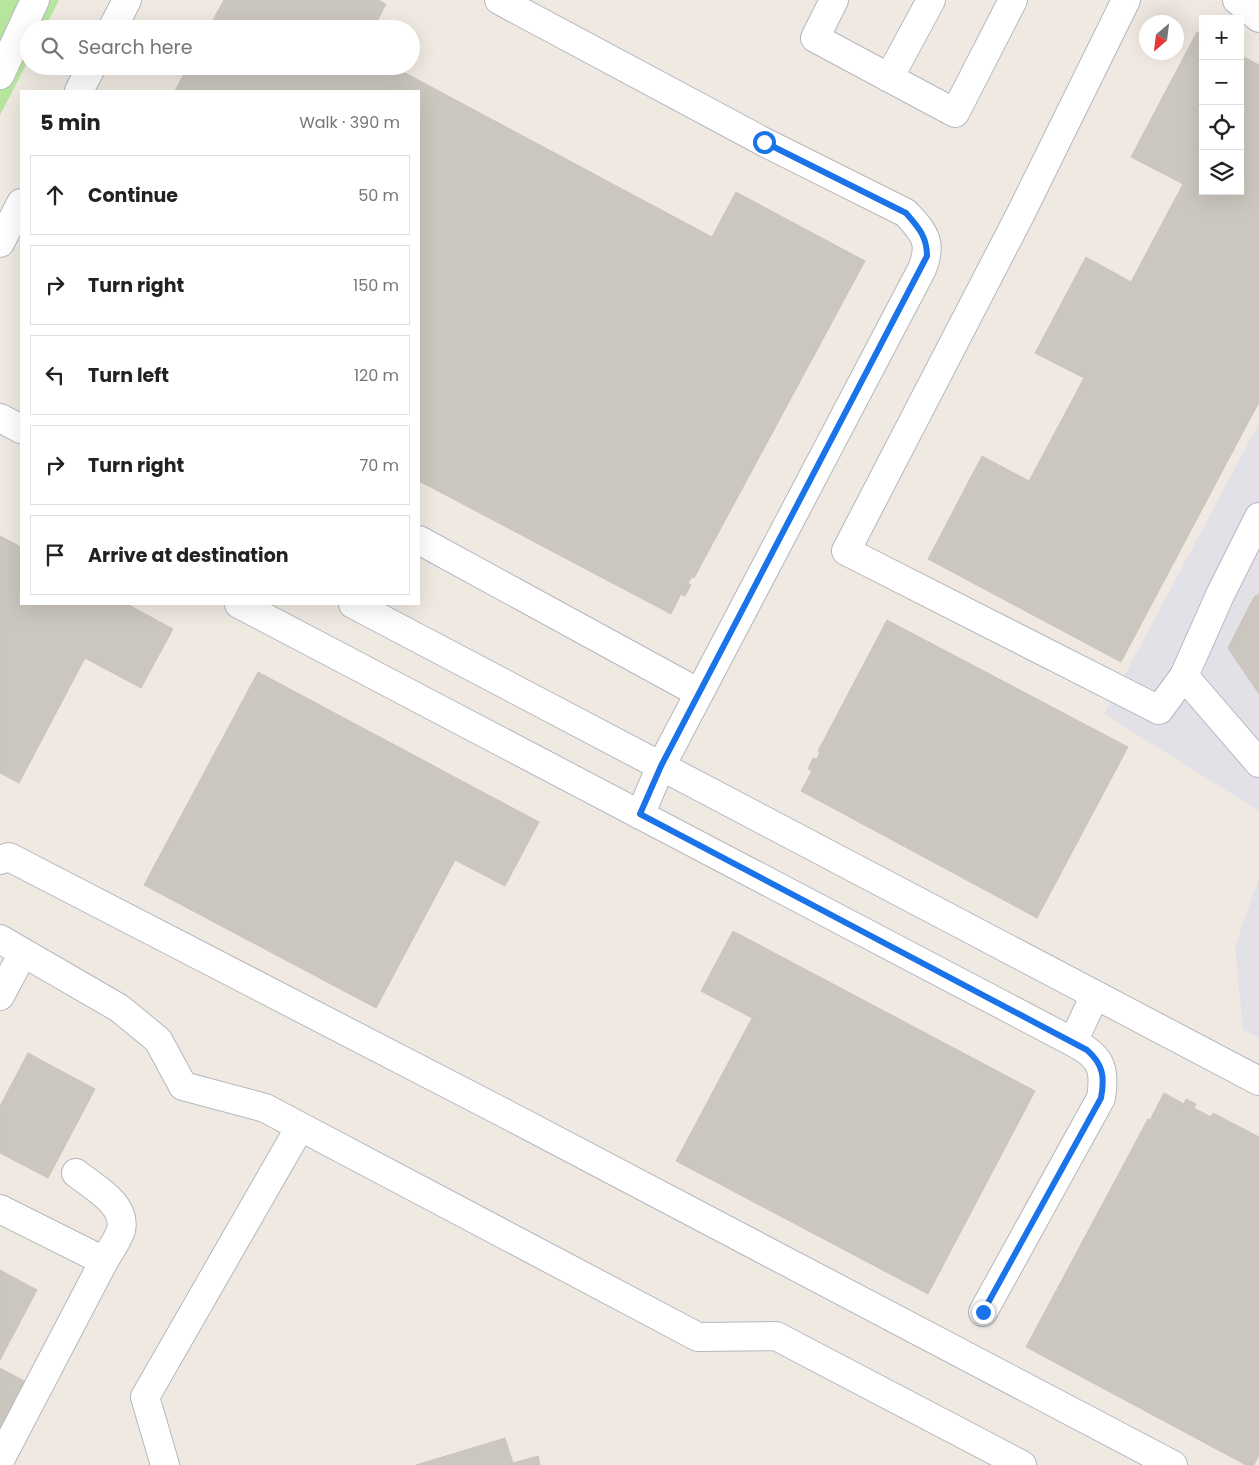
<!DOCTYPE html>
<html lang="en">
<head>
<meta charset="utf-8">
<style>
  body { margin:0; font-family:Poppins,sans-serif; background:#f6f6f6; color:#222 }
  .controls { position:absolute; right:15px; top:15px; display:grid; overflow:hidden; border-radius:0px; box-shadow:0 5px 20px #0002 }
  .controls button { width:45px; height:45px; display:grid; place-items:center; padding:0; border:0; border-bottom:1px solid #e0e0e0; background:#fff; color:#222; font:25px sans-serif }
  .compass { position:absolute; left:1139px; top:15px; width:45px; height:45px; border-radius:50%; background:#fff; box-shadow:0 5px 20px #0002; rotate:208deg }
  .stop { position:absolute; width:15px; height:15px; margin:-11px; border:4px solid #1a73e8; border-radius:50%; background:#fff }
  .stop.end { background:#1a73e8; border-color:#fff; box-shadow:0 1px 5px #0008 }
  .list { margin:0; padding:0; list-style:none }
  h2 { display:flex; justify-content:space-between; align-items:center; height:65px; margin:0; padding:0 20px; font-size:21px }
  h2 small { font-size:16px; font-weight:400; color:#767676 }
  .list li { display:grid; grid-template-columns:32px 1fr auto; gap:15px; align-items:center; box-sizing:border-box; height:80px; margin:0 10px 10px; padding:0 10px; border:1px solid #e0e0e0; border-radius:0px }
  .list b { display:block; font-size:19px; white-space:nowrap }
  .list em { font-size:16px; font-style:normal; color:#767676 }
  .icon { flex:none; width:28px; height:28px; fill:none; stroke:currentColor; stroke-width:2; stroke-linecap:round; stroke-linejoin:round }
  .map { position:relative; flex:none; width:1259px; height:1465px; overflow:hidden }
  .search { position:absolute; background:#fff; box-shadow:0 5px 20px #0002; left:20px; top:20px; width:400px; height:55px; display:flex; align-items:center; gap:12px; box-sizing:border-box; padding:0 18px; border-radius:28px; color:#767676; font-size:19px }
  .panel { position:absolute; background:#fff; box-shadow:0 5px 20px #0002; left:20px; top:90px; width:400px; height:515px; border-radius:0px }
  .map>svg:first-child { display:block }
</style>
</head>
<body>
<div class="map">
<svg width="1259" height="1465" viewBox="0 0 1259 1465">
  <rect width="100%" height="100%" fill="#efe9e1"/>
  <!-- industrial -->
  <g fill="#e3e1e8">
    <polygon points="1259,423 1259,811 1104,714"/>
    <polygon points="1259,878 1259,1038 1243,1030 1235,947"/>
  </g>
  <!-- green -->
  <polygon fill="#b6e59e" points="0,0 59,0 44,29 29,29 29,59 0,115"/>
  <!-- building -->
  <g fill="#cbc7bf" stroke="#cbc5ba">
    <polygon points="224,0 378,0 386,4 373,29 208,29"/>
    <polygon points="1197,32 1203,35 1203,191 1240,191 1240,55 1259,65 1259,402 1121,662 928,559 982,456 1029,481 1084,378 1035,353 1086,257 1131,282 1183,184 1131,157"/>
    <polygon points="188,66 392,66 712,237 736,192 865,261 694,578 692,577 688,583 691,585 685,596 681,594 671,614 419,481 419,91 175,91"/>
    <polygon points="0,536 21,547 21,604 127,604 173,629 141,688 85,658 19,783 0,773"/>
    <polygon points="1259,594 1259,694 1228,648 1254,597"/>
    <polygon points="887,620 1128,747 1037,918 801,791 812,771 808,769 813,758 817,759 820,752 818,751"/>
    <polygon points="258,672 539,822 505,886 455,860 376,1008 144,885"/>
    <polygon points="733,931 1035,1091 928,1294 676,1161 752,1018 701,991"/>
    <polygon points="28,1053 95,1089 48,1178 0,1153 0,1106"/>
    <polygon points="1164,1093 1184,1104 1186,1099 1196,1104 1194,1108 1211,1117 1213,1113 1259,1137 1259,1455 1254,1465 1246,1465 1026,1347 1148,1119 1150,1120"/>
    <polygon points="0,1270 37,1290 0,1360"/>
    <polygon points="0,1368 26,1382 0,1431"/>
    <polygon points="505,1438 513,1463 538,1456 540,1465 416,1465"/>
  </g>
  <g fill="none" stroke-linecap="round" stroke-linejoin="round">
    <defs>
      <g id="minor">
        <path d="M499,0L764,142L906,213C924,233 933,241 922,269L661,766L640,815"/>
        <polyline points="834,0 815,38 955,113 1013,0"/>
        <polyline points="1126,0 1020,215 846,551 1159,710 1184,676"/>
        <polyline points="1237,0 1259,18"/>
        <polyline points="112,29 127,0"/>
        <polyline points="0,75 35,0"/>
        <polyline points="889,78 931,0"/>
        <polyline points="79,91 92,66"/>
        <polyline points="0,243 21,203"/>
        <polyline points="0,418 21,429"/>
        <polyline points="1259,517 1220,595 1184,676 1259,763"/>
        <polyline points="419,540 699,693"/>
        <path d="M239,604L1073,1042C1100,1056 1106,1067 1101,1098L983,1312"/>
        <polyline points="353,604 1259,1081"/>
        <polyline points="0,860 9,857 506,1114 1173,1465"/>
        <polyline points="0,939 119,1008 158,1040 183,1086 265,1108 698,1337 776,1336 1022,1465"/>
        <polyline points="0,996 23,953"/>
        <polyline points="1073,1042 1095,995"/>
        <path d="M76,1173C93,1187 127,1204 121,1230C118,1240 109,1252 104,1261"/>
        <polyline points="0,1209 104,1261 0,1460"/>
        <polyline points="165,1465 145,1397 300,1127"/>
      </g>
    </defs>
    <!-- minor casing -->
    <use href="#minor" stroke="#b4b7c1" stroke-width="30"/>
    <!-- minor -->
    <use href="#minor" stroke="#fff" stroke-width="28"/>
  </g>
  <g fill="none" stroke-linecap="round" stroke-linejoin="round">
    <!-- route -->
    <path stroke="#1a73e8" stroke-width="6" d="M764,142L906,213C918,227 927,236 927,256L661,766L640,814L1087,1050C1103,1064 1105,1077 1101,1098L983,1312"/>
  </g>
</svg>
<div class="controls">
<button>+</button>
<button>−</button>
<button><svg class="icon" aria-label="locate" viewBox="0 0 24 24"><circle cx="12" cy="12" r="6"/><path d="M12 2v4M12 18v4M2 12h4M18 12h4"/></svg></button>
<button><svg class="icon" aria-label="layers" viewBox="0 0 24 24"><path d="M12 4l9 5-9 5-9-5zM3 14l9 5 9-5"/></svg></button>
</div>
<svg class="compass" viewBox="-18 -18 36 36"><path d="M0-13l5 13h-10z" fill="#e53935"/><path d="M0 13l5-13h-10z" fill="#767676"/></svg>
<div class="stop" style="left:764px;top:142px"></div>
<div class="stop end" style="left:983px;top:1312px"></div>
<div class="search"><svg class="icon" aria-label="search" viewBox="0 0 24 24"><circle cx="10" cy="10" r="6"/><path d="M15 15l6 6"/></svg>Search here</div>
<section class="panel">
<h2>5 min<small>Walk · 390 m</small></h2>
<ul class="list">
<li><svg class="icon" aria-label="ahead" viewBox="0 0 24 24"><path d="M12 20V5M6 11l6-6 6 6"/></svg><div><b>Continue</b></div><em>50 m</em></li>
<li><svg class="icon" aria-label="right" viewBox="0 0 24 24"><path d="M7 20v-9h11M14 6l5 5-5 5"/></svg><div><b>Turn right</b></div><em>150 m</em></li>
<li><svg class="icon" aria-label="left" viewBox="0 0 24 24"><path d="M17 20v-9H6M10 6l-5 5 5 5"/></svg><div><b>Turn left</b></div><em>120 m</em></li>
<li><svg class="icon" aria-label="right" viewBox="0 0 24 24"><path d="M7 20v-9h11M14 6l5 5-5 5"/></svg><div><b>Turn right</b></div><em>70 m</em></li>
<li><svg class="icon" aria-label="arrive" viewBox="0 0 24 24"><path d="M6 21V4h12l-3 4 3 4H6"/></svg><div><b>Arrive at destination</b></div></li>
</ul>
</section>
</div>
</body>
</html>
